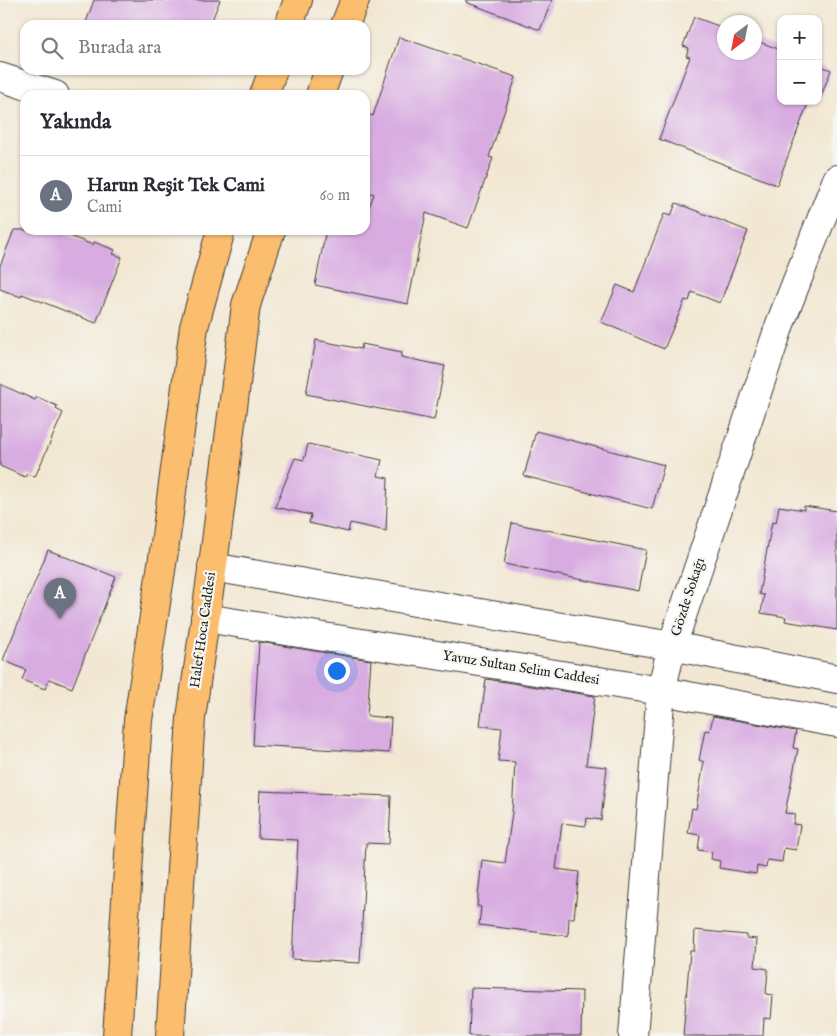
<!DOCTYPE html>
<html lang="tr">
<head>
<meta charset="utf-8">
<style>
  body { margin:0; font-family:"IM FELL English",serif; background:#f2f2f3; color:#2b2b33 }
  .controls { position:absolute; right:15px; top:15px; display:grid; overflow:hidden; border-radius:10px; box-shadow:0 1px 4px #0004 }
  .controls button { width:45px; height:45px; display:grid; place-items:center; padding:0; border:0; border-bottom:1px solid #e1e1e2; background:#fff; color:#2b2b33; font:25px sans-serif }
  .compass { position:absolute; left:717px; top:15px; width:45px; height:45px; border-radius:50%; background:#fff; box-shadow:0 1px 4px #0004; rotate:212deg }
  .you { position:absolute; left:336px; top:670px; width:18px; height:18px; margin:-12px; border:4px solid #fff; border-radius:50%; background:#1a73e8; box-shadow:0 0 0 8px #1a73e833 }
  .badge { display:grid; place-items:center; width:32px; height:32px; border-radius:50%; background:#b5179e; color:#fff; font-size:16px; font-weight:700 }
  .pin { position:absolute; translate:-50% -41px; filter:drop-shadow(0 1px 2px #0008) }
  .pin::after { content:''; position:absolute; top:26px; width:18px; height:15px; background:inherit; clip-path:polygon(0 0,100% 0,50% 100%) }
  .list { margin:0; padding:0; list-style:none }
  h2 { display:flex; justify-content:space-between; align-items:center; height:65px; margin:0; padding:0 20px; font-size:21px }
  h2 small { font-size:16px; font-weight:400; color:#7c7c81 }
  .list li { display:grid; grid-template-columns:32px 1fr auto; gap:15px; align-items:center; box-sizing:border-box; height:80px; padding:0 20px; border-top:1px solid #e1e1e2 }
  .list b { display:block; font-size:19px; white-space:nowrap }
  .list p { margin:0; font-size:16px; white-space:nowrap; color:#7c7c81 }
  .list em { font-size:16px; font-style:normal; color:#7c7c81 }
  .icon { flex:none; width:28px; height:28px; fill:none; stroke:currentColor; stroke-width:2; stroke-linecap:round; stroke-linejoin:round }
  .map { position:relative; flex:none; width:837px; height:1036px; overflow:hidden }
  .search { position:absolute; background:#fff; box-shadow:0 1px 4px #0004; left:20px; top:20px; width:350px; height:55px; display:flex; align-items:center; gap:12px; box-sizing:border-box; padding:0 18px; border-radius:15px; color:#7c7c81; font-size:19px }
  .panel { position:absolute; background:#fff; box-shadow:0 1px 4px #0004; left:20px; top:90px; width:350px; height:145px; border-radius:15px }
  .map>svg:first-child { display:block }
</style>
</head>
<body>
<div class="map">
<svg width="837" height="1036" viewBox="0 0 837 1036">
  <rect width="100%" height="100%" fill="#f6f6f2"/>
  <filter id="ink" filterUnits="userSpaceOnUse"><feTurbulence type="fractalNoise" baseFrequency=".02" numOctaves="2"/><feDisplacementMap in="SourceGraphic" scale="10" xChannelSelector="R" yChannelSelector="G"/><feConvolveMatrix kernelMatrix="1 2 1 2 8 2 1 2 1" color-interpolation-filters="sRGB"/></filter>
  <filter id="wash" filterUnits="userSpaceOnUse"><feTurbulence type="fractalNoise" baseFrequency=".0096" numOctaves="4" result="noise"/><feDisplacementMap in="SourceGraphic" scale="20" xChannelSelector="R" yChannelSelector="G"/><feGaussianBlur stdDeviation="1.12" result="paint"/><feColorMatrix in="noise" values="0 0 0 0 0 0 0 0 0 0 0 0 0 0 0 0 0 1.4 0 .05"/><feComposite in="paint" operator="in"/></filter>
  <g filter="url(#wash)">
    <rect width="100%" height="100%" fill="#f2e7d2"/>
    <g id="blocks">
      <!-- building -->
      <g fill="#d8ace1">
        <polygon points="94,0 220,0 210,25 85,25"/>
        <polygon points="466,0 552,0 540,30 466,2"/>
        <polygon points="694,17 724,28 724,52 754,52 754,40 781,50 781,101 812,101 811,104 808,103 777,185 659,139 690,57 686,56 689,48 683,46"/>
        <polygon points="399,37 516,77 489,157 493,158 468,228 426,213 408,304 315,285 326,230 365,230 365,218 374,194 365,191 365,113 373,116"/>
        <polygon points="818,65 831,70 820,99 818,99"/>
        <polygon points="676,203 748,231 720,303 692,292 689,301 685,300 664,349 601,322 617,285 634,292 664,214 671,216"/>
        <polygon points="14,230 54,230 93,245 94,242 115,250 113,254 122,257 96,323 22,294 21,297 0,289 0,266"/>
        <polygon points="316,340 361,349 362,344 402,352 401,357 445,366 434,420 306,394"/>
        <polygon points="0,384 35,400 37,397 57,406 56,409 63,413 35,477 27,474 25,477 0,466"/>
        <polygon points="536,431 664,465 652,509 524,476"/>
        <polygon points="308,444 382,460 378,476 388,478 386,531 350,523 348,532 309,523 311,515 275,507 295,458 304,460"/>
        <polygon points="779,506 804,510 804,506 837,511 837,630 785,621 786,617 761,613 764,595 759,594 772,522 776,523"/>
        <polygon points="512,523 646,550 638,591 504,564"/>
        <polygon points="48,550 116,577 72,688 49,679 45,689 22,680 26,670 3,660"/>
        <polygon points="259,642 371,660 367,716 391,718 389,753 253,745"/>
        <polygon points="486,679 595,696 586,765 607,767 601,820 587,818 586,826 562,823 556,869 579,872 574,918 569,918 568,936 479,925 481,907 477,906 482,860 505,863 512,813 515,762 498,761 502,728 480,726"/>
        <polygon points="713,716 796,731 793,748 798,749 785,813 795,814 793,824 800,825 796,850 784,848 782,862 767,860 766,868 757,866 756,874 719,868 720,861 711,859 712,852 698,850 700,835 688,833 692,808 696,809 704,762 699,760 705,730 710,731"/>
        <polygon points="260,791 391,796 389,844 366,843 360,963 292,959 298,840 258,838"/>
        <polygon points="695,930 746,935 746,938 757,939 755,967 768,969 766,994 773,995 771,1019 764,1018 763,1036 683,1036 690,951 694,951"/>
        <polygon points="471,988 582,991 581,1036 469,1036"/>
      </g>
    </g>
  </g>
  <g filter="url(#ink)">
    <use href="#blocks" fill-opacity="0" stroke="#3c3a37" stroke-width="1"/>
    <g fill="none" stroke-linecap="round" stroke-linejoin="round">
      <defs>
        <g id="minor">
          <polyline points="0,77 55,95"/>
          <polyline points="212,567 672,646 837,679"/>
          <polyline points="205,618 661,691 837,723"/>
          <polyline points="633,1036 661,691 672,646 780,324 837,179"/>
        </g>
        <g id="major">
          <polyline points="289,25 298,0"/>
          <polyline points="345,25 355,0"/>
          <polyline points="264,95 273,70"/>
          <polyline points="320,95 329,70"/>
          <polyline points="117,1036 138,720 164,551 194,327 221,230"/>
          <polyline points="170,1036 191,718 214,557 246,305 271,230"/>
        </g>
      </defs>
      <!-- minor casing -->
      <use href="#minor" stroke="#3c3a37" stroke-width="30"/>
      <!-- major casing -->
      <use href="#major" stroke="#3c3a37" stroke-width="30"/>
      <!-- minor -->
      <use href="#minor" stroke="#fff" stroke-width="28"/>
      <!-- major -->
      <use href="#major" stroke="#fbbd6e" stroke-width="28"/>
    </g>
  </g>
  <g text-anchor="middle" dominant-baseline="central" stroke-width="4.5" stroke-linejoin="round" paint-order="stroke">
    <!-- street labels -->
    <g font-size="14" fill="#1c1c1c" stroke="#f6f6f2">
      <text transform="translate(688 597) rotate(-72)">Gözde Sokağı</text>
      <text transform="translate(203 630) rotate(-82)">Halef Hoca Caddesi</text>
      <text transform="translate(521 668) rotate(9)">Yavuz Sultan Selim Caddesi</text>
    </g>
  </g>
</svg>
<div class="controls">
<button>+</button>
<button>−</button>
</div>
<svg class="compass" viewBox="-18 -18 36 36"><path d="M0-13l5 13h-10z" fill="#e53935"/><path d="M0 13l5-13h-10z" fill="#7c7c81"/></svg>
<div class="you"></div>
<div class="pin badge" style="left:60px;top:619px;background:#6b7280">A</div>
<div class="search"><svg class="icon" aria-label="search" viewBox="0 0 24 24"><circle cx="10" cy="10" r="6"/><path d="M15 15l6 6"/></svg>Burada ara</div>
<section class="panel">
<h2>Yakında<small></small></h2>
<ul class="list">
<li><span class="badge" style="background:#6b7280">A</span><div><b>Harun Reşit Tek Cami</b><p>Cami</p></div><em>60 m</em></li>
</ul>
</section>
</div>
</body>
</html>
